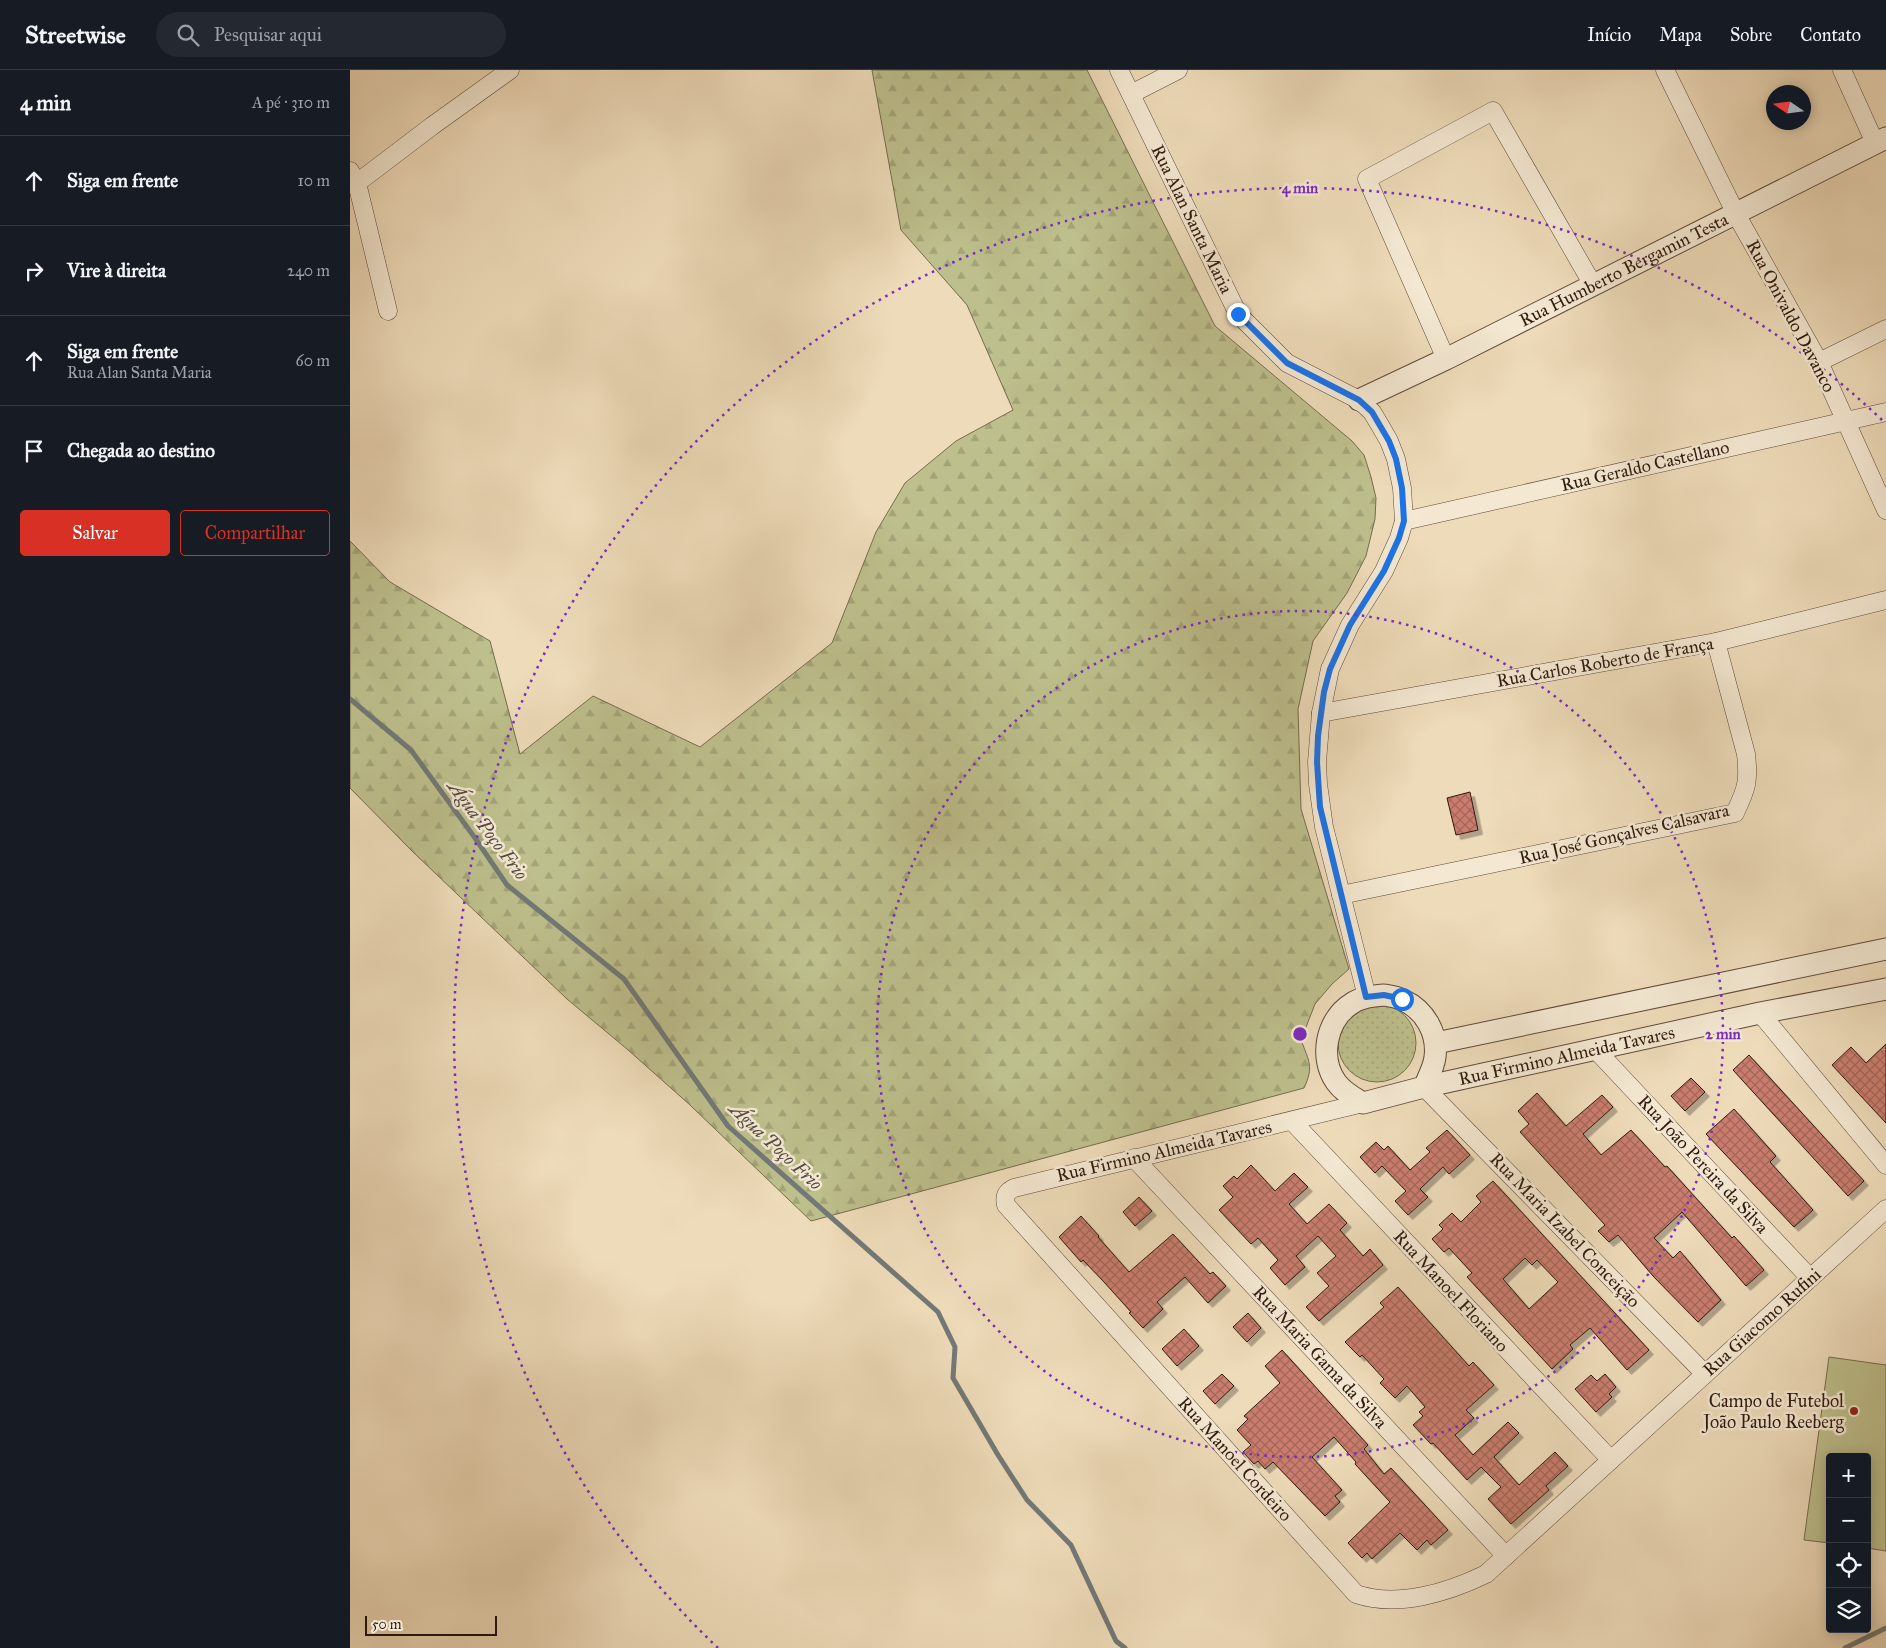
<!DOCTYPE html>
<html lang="pt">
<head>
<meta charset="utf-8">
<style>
  body { margin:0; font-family:"IM FELL Great Primer",serif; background:#242831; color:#f1f3f6 }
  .controls { position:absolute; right:15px; bottom:15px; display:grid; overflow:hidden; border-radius:5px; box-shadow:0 2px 12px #0003 }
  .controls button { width:45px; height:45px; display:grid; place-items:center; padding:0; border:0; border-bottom:1px solid #363941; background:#171b24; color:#f1f3f6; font:25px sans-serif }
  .compass { position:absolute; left:1416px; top:15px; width:45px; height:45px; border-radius:50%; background:#171b24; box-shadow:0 2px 12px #0003; rotate:283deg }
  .scale { position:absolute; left:15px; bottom:12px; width:132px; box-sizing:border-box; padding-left:5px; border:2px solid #301a0f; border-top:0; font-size:14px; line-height:18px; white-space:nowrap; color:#301a0f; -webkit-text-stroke:4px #f4e8d2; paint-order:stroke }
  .stop { position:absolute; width:15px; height:15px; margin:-11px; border:4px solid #1a73e8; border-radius:50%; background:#fff }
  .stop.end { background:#1a73e8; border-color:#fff; box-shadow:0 1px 5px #0008 }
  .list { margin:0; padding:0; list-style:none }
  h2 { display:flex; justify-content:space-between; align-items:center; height:65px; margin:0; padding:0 20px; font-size:21px }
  h2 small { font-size:16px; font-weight:400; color:#9ea1a6 }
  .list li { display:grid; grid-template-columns:32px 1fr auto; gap:15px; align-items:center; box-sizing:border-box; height:90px; padding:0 20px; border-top:1px solid #363941 }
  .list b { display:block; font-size:19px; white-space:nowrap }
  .list p { margin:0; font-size:16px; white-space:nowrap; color:#9ea1a6 }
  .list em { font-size:16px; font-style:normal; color:#9ea1a6 }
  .actions { display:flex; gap:10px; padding:15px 20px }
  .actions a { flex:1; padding:11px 0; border:1px solid #d93025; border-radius:5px; text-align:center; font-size:18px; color:#d93025 }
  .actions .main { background:#d93025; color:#fff }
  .icon { flex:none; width:28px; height:28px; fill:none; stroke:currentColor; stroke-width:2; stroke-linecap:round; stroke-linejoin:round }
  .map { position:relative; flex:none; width:1536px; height:1578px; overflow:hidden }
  header { display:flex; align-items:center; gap:30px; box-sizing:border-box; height:70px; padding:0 25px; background:#171b24; border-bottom:1px solid #363941 }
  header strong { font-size:24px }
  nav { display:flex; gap:28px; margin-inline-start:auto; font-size:18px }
  .search { width:350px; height:45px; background:#242831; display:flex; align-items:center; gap:12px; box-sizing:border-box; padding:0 18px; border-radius:28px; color:#9ea1a6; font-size:19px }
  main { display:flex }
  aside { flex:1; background:#171b24 }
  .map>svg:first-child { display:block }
</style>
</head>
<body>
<header>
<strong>Streetwise</strong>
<div class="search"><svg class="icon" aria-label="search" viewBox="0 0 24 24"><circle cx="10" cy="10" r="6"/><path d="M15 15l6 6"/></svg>Pesquisar aqui</div>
<nav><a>Início</a><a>Mapa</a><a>Sobre</a><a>Contato</a></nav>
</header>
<main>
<aside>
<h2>4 min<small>A pé · 310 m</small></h2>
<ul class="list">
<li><svg class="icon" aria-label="ahead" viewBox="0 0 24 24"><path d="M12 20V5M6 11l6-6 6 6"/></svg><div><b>Siga em frente</b></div><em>10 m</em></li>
<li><svg class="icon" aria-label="right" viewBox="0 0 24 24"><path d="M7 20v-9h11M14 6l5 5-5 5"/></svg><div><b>Vire à direita</b></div><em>240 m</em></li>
<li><svg class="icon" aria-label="ahead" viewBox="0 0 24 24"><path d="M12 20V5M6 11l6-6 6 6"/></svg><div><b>Siga em frente</b><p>Rua Alan Santa Maria</p></div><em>60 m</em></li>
<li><svg class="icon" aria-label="arrive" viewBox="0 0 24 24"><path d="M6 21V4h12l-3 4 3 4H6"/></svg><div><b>Chegada ao destino</b></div></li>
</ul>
<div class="actions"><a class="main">Salvar</a><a>Compartilhar</a></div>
</aside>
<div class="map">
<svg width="1536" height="1578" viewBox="0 0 1536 1578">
  <defs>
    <pattern id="grass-dots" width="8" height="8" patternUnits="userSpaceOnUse" patternTransform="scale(1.25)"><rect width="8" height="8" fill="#bdbf8c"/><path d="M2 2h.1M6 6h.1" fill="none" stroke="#a3a478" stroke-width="1.8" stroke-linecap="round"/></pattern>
    <pattern id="forest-firs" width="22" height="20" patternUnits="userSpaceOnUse" patternTransform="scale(1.25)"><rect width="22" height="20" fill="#bdbf8c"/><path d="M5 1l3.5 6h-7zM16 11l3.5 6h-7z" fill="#a3a478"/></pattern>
    <pattern id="building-cross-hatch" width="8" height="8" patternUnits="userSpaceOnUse" patternTransform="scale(1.25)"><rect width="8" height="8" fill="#ca7d6e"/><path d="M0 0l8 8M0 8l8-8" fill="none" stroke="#a46659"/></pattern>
    <filter id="shadow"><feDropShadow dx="4.5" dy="4.5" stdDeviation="0" flood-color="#0004"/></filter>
  </defs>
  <rect width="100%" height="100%" fill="#eedbb9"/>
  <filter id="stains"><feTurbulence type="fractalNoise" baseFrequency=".004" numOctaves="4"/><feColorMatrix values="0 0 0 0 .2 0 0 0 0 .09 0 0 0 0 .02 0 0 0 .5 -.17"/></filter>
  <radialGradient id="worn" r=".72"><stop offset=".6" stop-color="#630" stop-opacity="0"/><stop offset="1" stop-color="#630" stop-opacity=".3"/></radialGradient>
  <!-- grass -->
  <circle fill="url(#grass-dots)" stroke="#766c4e" cx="1027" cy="973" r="39"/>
  <!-- forest -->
  <path fill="url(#forest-firs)" stroke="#766c4e" d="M522,0H737L865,256L1002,371L1014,385L1021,407L1026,428L1025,449L1016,486L997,523L963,571L948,639L951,739L999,899L982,914L965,934L951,970C959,991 964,997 954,1018L461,1151L340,1035L277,979L217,929L63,782L0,718V471L40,512L140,571L170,684L243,626L350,677L482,573L526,462L555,413L606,371L663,340L617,235L551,160Z"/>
  <!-- pitch -->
  <polygon fill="#bdbf8c" stroke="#766c4e" points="1479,1287 1536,1295 1536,1481 1517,1478 1517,1387 1480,1387 1480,1473 1454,1470"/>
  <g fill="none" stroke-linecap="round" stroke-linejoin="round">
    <!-- stream -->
    <g stroke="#727976" stroke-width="5">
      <polyline points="0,629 61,680 125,768 157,815 274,909 378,1056 588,1242 605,1277 603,1308 648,1385 677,1430 721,1475 766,1571 775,1578"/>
      <polyline points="1495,1578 1536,1558"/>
    </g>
  </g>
  <!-- building -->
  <g fill="url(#building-cross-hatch)" stroke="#301a0f" fill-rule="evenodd" filter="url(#shadow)">
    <polygon points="1120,722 1128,760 1106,765 1097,728"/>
    <polygon points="1536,974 1536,1053 1482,995 1501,977 1516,993"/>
    <polygon points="1399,985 1514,1111 1498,1126 1383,1000"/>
    <polygon points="1341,1008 1355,1022 1335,1041 1321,1026"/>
    <polygon points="1187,1023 1216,1056 1252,1025 1263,1037 1233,1064 1251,1085 1281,1060 1315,1097 1317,1096 1382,1168 1384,1166 1414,1200 1396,1216 1332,1142 1304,1168 1323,1188 1330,1181 1371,1230 1348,1252 1303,1206 1268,1165 1259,1172 1248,1161 1255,1155 1170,1062 1179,1054 1168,1041"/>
    <polygon points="1384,1039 1426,1086 1420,1092 1463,1140 1444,1157 1356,1064"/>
    <polygon points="1097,1060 1120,1085 1099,1104 1093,1097 1070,1119 1078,1127 1058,1145 1045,1131 1056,1121 1032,1096 1025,1103 1010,1087 1026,1072 1034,1080 1038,1076 1060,1100 1080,1082 1076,1078"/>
    <polygon points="901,1095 925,1121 944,1103 958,1117 939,1134 957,1154 979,1134 997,1153 990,1160 1013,1186 1020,1179 1033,1195 969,1251 956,1237 979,1216 967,1203 986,1186 968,1166 946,1186 955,1197 935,1215 920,1198 928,1190 908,1168 901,1174 869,1140 883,1127 873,1116 884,1106 887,1109"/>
    <path d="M1143,1111L1299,1280L1277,1300L1240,1258L1220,1275L1223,1279L1202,1299L1117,1207L1122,1203L1099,1178L1094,1182L1082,1169L1093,1159L1089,1155L1102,1143L1111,1152L1131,1132L1126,1126ZM1175,1188L1182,1195L1187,1190L1208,1212L1179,1239L1153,1209Z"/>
    <polygon points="789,1127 802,1141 785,1156 773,1142"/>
    <polygon points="731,1146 749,1166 748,1167 779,1202 823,1164 860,1204 863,1202 876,1216 858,1233 835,1207 807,1232 813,1239 793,1258 779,1243 781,1242 754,1212 733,1190 731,1192 709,1167"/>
    <polygon points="1048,1217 1119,1296 1123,1292 1144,1315 1116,1340 1124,1348 1105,1365 1123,1385 1158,1352 1169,1363 1144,1387 1169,1415 1205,1382 1218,1396 1196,1416 1199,1420 1161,1454 1138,1429 1151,1417 1131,1397 1117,1410 1083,1373 1081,1374 1063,1355 1073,1346 1069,1342 1075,1337 1057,1316 1045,1328 1030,1313 1034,1309 1012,1285 1010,1287 995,1272 1034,1237 1030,1233"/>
    <polygon points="898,1243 911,1258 897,1272 883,1257"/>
    <polygon points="834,1259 849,1276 827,1296 812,1279"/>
    <polygon points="932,1280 1018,1375 1014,1379 1034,1404 1041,1398 1098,1460 1081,1475 1077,1470 1067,1480 1050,1463 1022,1489 1017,1483 1012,1488 998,1473 1040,1432 1005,1394 1006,1392 984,1367 962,1387 992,1420 985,1426 990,1432 975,1446 923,1392 915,1399 908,1391 904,1394 893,1382 901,1375 887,1360 898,1349 894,1346 930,1313 915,1296"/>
    <polygon points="872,1304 884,1316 865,1334 853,1321"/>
    <polygon points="1255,1304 1266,1317 1259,1324 1262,1327 1246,1342 1225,1319 1241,1305 1247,1311"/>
  </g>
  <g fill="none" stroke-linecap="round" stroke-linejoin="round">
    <defs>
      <g id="minor">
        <polyline points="769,0 888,244 937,293 1009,330 1022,342 1031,357 1039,371 1046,389 1052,418 1054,451 1049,468 1034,501 1000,555 980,599 971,643 967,692 968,714 974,757 1017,927"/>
        <polyline points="1315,0 1386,144 1469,292 1536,440"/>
        <polyline points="1492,0 1525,73"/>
        <polyline points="781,24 828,0"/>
        <polyline points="0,101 7,113 38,241"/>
        <polyline points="7,113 82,56 160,0"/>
        <polyline points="1096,289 1017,109 1143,41 1243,215"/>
        <polyline points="1469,292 1536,259"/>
        <polyline points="1054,451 1536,342"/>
        <polyline points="971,643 1366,572 1536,530"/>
        <path d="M991,825L1385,743C1397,718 1399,711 1396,684L1366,572"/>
        <polyline points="1410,943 1536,1095"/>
        <polyline points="1246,980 1460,1208"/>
        <polyline points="1074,1017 1355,1304"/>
        <path d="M1013,1033L664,1118C656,1122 654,1126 656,1135L1006,1524C1047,1538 1097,1523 1136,1504L1536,1139"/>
        <polyline points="942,1051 1261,1390"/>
        <polyline points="784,1088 1156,1486"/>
      </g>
      <g id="tertiary">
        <path id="s1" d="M1009,330L1096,289L1536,68"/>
        <path d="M1034,925C1040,926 1047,927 1053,930C1075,940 1088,963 1085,987C1084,997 1078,1008 1074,1017L1013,1033C1003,1027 993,1022 986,1012C969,988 976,950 1001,934C1011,927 1022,926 1034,925Z"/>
        <polyline points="1086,973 1536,879"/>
        <path id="s2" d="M1074,1017L1410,943L1536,919"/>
      </g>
    </defs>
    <!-- minor casing -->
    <use href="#minor" stroke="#604a3a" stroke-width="19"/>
    <!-- tertiary casing -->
    <use href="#tertiary" stroke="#604a3a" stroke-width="23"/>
    <!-- minor -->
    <use href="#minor" stroke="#f4e8d2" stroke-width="18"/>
    <!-- tertiary -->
    <use href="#tertiary" stroke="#f4e8d2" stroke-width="21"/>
  </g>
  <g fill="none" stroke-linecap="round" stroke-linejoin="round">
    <!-- route -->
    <polyline stroke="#1a73e8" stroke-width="6" points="888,244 937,293 1009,330 1022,342 1039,371 1046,389 1052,418 1054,451 1049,468 1034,501 1000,555 980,599 974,622 968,666 967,692 970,737 1016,927 1034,925 1052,929"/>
  </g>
  <!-- distance rings -->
  <g fill="none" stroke="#7b2cbf" stroke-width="2.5" stroke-dasharray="2.5 5">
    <circle cx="950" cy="964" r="423"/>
    <path d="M368 1578A846 846 0 1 1 1532 350"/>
  </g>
  <!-- markers -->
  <circle fill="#8f2418" stroke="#f4e8d2" stroke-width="2" cx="1504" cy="1341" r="5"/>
  <g text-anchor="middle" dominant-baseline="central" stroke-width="5" stroke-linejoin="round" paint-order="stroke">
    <!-- street labels -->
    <g font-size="18" fill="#301a0f" stroke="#f4e8d2">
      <text transform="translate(842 149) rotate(64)">Rua Alan Santa Maria</text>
      <text stroke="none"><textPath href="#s1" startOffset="295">Rua Humberto Bergamin Testa</textPath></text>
      <text transform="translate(1441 246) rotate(62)">Rua Onivaldo Davanco</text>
      <text transform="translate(1295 396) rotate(-13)">Rua Geraldo Castellano</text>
      <text transform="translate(1255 592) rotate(-10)">Rua Carlos Roberto de França</text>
      <text transform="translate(1274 764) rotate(-13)">Rua José Gonçalves Calsavara</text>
      <text stroke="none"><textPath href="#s2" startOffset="146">Rua Firmino Almeida Tavares</textPath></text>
      <text transform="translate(814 1081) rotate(-13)">Rua Firmino Almeida Tavares</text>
      <text transform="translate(1353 1094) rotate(47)">Rua João Pereira da Silva</text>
      <text transform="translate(1215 1160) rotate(46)">Rua Maria Izabel Conceição</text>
      <text transform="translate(1101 1221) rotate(47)">Rua Manoel Floriano</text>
      <text transform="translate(1412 1252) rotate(-42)">Rua Giacomo Rufini</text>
      <text transform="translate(970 1287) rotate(47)">Rua Maria Gama da Silva</text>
      <text transform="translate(885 1389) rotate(48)">Rua Manoel Cordeiro</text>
    </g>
    <!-- poi labels -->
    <g font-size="18" fill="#301a0f" stroke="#f4e8d2" text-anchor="end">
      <text x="1494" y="1331">Campo de Futebol<tspan x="1494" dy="21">João Paulo Reeberg</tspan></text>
    </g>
    <!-- water labels -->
    <g font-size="19" font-style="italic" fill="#514942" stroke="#f4e8d2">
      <text transform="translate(138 760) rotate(53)">Água Poço Frio</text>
      <text transform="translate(426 1076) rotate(43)">Água Poço Frio</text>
    </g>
  </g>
  <circle cx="950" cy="964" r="8" fill="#7b2cbf" stroke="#f4e8d2" stroke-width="2.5"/>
  <g font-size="15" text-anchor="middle" font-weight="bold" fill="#7b2cbf" stroke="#f4e8d2" stroke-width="5" stroke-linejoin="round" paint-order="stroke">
    <text x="950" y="123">4 min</text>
    <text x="1373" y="969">2 min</text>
  </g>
  <rect width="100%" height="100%" filter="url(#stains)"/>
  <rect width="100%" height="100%" fill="url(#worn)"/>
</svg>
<div class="controls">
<button>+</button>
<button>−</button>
<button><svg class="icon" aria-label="locate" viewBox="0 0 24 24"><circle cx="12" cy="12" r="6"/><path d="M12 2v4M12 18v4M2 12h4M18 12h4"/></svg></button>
<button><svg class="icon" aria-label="layers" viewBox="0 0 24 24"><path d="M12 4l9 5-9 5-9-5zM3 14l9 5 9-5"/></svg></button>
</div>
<svg class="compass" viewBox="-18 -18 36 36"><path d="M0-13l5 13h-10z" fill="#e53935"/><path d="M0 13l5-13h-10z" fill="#9ea1a6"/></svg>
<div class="scale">50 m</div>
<div class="stop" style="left:1052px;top:929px"></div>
<div class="stop end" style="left:888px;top:244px"></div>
</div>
</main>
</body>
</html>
